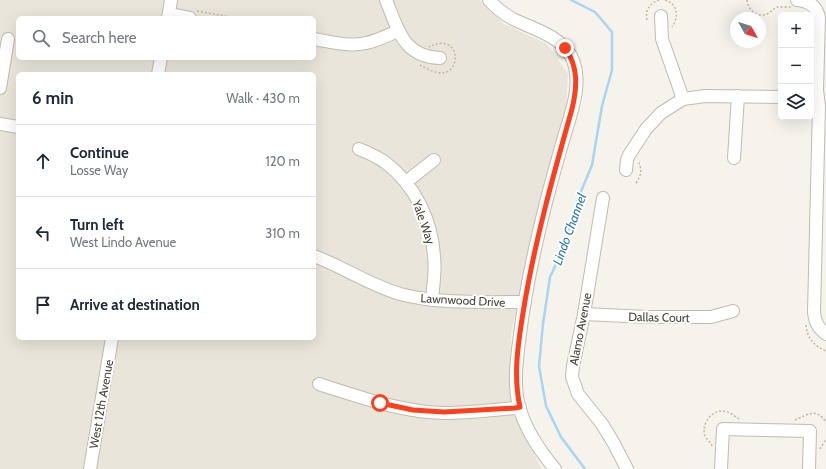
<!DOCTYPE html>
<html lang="en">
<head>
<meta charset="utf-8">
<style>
  body { margin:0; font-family:Cabin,sans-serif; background:#f6f6f7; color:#1f2937 }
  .controls { position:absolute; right:12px; top:12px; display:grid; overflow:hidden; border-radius:6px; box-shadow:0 4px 16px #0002 }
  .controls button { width:36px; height:36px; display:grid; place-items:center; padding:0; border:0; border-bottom:1px solid #e0e1e3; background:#fff; color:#1f2937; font:20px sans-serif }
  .compass { position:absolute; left:730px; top:12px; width:36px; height:36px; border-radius:50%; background:#fff; box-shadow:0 4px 16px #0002; rotate:129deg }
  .stop { position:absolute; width:12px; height:12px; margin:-9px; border:3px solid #fc3f1d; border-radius:50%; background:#fff }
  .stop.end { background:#fc3f1d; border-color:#fff; box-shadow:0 1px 4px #0008 }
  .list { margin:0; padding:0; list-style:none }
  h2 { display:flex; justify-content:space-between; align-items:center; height:52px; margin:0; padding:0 16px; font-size:17px }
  h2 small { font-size:13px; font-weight:400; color:#747a83 }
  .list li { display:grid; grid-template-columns:26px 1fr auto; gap:12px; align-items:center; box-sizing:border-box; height:72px; padding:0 16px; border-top:1px solid #e0e1e3 }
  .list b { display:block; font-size:15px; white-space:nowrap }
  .list p { margin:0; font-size:13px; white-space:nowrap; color:#747a83 }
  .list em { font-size:13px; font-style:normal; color:#747a83 }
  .icon { flex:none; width:22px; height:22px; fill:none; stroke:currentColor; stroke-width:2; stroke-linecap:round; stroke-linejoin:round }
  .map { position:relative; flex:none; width:826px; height:469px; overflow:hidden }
  .search { position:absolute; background:#fff; box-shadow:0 4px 16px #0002; left:16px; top:16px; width:300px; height:44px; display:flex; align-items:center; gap:10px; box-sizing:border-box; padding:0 14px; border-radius:6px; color:#747a83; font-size:15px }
  .panel { position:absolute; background:#fff; box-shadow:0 4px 16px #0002; left:16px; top:72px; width:300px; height:268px; border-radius:6px }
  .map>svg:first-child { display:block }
</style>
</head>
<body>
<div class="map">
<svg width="826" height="469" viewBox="0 0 826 469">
  <rect width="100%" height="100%" fill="#f6f3ec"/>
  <!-- residential -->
  <path fill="#eae5da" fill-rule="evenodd" d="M0,0H480L504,24L547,44L568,74L565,122L511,332L510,397L539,465L542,469H0ZM18,18H314V58H18ZM18,74H314V338H18Z"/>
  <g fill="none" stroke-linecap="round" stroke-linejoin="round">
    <!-- stream -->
    <polyline stroke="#a9d4f2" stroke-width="2.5" points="571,0 595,12 612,32 612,70 602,106 592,165 577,201 565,245 550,277 543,324 539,366 546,406 561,437 585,469"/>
    <defs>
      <g id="minor">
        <path d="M386,0C398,29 403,57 440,58"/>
        <path d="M489,0C496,8 504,14 513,19C533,29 559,35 571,56C585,83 569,118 562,144C544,206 528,270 520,334C517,357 513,383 519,406C525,429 540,451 555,469"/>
        <path d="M797,0C809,1 817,6 819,18L817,90L819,106L814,312C815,322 818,328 826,334"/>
        <polyline points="169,14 190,18"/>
        <polyline points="661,16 662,39 683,99"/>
        <polyline points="168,18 171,0"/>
        <path d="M314,39C331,42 349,47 366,43C377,41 388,35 398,31"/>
        <polyline points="158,74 161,58"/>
        <polyline points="0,88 8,39"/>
        <polyline points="0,124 18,127"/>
        <path d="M359,149C369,153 378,157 386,163C415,185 432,221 434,256C436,271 433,285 432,300"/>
        <polyline points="734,158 738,96"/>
        <polyline points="626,170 627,160 629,155 646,129 661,113 683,99 705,96 781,97"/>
        <polyline points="406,182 434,160"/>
        <polyline points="603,198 584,314 573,366 572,377 578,394 602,424 613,442 627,469"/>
        <path d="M314,256C343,267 370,285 400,294C437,304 486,302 525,302"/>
        <polyline points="584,314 647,317 711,317 733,311"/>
        <path d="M319,384C359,397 401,412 444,413C468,413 491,410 515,408L520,407"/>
        <polyline points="90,469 112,338"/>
        <polyline points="721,469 723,429 810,431 809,469"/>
      </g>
    </defs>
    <!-- minor casing -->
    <use href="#minor" stroke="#c2bbae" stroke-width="14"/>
    <!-- path -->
    <g stroke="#c4b79f" stroke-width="1.5" stroke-dasharray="2 2" stroke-linecap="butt">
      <path d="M665,0C678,4 679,17 672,27"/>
      <path d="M747,0C748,10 757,18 767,14C771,12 774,8 778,7C782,7 787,7 791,7"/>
      <polyline points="197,11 236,18"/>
      <path d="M647,20C645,10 649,4 659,0"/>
      <path d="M420,65C426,68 434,73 441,73C463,73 460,31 429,47"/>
      <path d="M636,183C642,175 642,169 638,161"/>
      <path d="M806,325C807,338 814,346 826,351"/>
      <path d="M795,420C807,415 816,407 826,422"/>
      <path d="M712,446C711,442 707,440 705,436C701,424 711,411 722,411C729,411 734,416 739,419"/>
      <polyline points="820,449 826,439"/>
    </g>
    <!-- minor -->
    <use href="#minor" stroke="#fff" stroke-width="12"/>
  </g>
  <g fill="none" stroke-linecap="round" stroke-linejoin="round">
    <!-- route -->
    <path stroke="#fc3f1d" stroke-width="5" d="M380,403L413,410L444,412L515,408L520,407C513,376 518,344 523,313C534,244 553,176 572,109C577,88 579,67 565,48"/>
  </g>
  <g text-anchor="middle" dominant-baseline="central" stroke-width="4" stroke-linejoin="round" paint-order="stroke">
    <!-- street labels -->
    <g font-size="12" fill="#4b4439" stroke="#fff">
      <text transform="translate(424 222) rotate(71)">Yale Way</text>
      <text transform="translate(463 300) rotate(3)">Lawnwood Drive</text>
      <text transform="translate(659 317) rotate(1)">Dallas Court</text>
      <text transform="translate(580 329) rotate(-79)">Alamo Avenue</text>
      <text transform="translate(101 404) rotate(-80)">West 12th Avenue</text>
    </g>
    <!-- water labels -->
    <g font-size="13" font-style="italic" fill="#2e7ab2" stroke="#fff">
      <text transform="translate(569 229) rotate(-70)">Lindo Channel</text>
    </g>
  </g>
</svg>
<div class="controls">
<button>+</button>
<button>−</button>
<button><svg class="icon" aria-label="layers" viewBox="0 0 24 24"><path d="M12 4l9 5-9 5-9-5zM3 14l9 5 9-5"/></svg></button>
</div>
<svg class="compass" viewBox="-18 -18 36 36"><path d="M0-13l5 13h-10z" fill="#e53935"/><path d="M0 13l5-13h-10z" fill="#747a83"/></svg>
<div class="stop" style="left:380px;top:403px"></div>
<div class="stop end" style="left:565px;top:48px"></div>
<div class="search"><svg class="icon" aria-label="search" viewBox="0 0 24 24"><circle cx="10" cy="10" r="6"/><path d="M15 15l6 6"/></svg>Search here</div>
<section class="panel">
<h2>6 min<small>Walk · 430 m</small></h2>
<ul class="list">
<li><svg class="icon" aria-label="ahead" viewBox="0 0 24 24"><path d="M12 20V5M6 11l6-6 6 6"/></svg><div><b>Continue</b><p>Losse Way</p></div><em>120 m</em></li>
<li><svg class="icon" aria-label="left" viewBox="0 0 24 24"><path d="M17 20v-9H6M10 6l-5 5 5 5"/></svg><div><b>Turn left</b><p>West Lindo Avenue</p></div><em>310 m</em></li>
<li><svg class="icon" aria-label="arrive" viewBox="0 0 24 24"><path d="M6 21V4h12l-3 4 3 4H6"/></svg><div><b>Arrive at destination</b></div></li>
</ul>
</section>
</div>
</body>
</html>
